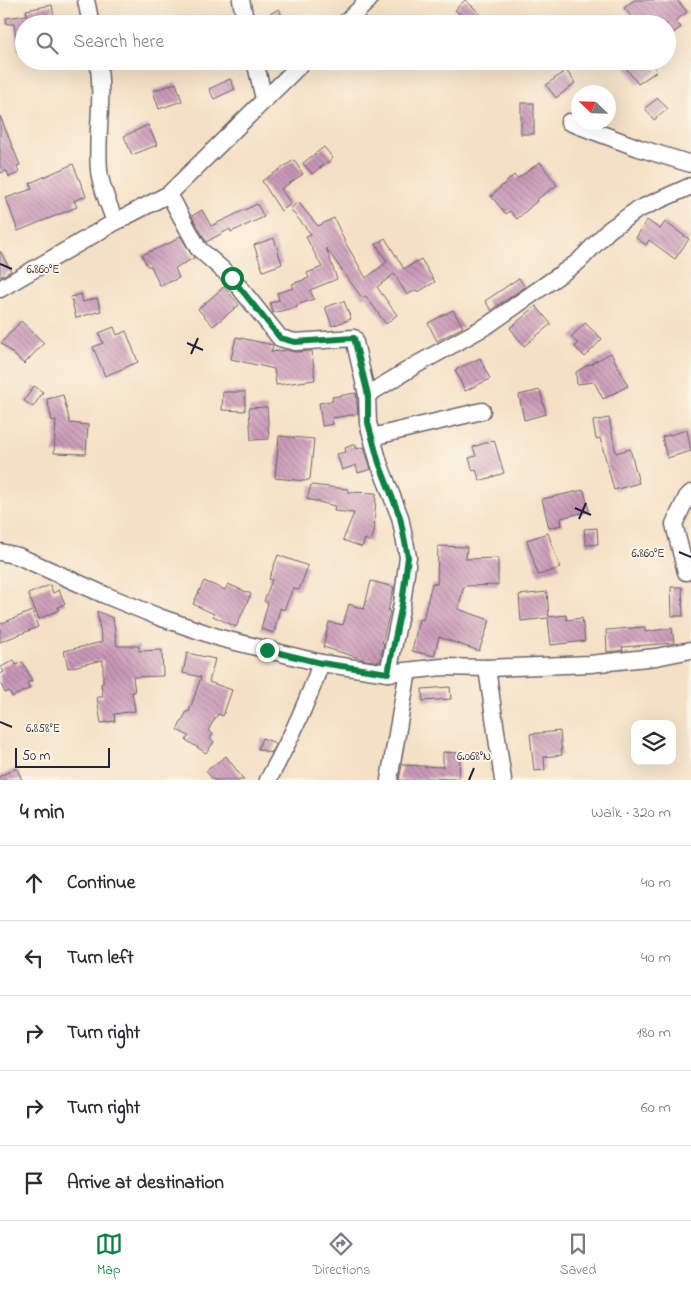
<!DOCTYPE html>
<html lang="en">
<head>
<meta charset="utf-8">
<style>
  body { margin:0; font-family:"Indie Flower",sans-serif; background:#f7f7f7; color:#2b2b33 }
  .controls { position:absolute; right:15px; bottom:15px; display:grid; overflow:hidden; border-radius:10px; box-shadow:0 5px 20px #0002 }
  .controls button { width:45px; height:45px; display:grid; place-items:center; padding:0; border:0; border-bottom:1px solid #e1e1e2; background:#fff; color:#2b2b33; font:25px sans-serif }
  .compass { position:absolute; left:571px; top:85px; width:45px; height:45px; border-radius:50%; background:#fff; box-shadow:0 5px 20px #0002; rotate:293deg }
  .scale { position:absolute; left:15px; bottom:12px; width:95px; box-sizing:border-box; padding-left:5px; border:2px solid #22223b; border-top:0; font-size:14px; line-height:18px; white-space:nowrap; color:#22223b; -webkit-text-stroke:4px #fcf5e5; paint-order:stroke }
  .stop { position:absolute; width:15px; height:15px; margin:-11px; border:4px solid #0b8043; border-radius:50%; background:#fff }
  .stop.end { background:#0b8043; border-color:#fff; box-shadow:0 1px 5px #0008 }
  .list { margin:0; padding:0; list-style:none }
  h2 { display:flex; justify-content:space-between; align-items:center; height:65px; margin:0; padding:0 20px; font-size:21px }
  h2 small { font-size:16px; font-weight:400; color:#7c7c81 }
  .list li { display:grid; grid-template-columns:32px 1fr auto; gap:15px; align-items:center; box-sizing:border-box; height:75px; padding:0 20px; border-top:1px solid #e1e1e2 }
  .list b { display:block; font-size:19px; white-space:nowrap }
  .list em { font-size:16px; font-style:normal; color:#7c7c81 }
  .icon { flex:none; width:28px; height:28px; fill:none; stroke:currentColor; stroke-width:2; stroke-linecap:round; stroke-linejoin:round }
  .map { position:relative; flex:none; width:691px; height:780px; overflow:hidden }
  .search { position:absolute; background:#fff; box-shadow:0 5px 20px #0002; left:15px; right:15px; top:15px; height:55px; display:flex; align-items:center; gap:12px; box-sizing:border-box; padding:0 18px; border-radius:28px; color:#7c7c81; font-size:19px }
  .sheet { height:440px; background:#fff }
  nav { display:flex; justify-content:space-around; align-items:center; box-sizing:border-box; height:70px; border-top:1px solid #e1e1e2; background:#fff; font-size:14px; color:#7c7c81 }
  nav a { display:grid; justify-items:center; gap:2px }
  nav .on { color:#0b8043 }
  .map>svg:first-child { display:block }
</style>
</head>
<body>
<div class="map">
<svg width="691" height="780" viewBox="0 0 691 780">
  <defs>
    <pattern id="building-back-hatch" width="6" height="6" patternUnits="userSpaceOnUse" patternTransform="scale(1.25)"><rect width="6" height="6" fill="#c997b7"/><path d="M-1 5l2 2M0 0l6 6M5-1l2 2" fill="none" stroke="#a37b96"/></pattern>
  </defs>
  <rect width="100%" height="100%" fill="#fcf5e5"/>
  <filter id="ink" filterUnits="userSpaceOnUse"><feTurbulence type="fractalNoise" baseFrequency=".02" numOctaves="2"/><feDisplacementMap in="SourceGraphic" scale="10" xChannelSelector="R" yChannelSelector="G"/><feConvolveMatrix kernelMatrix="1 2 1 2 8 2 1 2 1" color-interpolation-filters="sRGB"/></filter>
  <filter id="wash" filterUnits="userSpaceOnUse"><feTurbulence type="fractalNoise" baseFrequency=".0096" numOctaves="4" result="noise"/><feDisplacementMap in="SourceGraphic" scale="20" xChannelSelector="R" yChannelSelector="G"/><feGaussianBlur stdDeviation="1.12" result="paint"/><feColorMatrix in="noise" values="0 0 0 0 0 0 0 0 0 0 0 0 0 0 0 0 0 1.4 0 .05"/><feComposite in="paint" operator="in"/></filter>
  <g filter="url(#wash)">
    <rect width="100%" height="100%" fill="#f4e0c4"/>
    <g id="blocks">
      <!-- building -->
      <g fill="url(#building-back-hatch)">
        <polygon points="465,0 481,14 472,24 470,24 455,10"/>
        <polygon points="634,0 677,0 687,12 675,21 681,27 667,38 667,24 624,24 632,17 624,8"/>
        <polygon points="52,5 55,24 24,24 24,51 18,52 14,24 7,24 6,18 27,15 26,10"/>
        <polygon points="279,9 283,18 272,24 256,24 256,21"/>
        <polygon points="621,61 650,61 657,71 638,84"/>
        <polygon points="566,70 575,83 556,98 546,85"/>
        <polygon points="230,79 235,89 214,99 209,89"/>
        <polygon points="176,83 182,101 159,109 153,91"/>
        <polygon points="658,98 668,109 654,120 645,108"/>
        <rect x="521" y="103" width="13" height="31"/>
        <polygon points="0,116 20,165 17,166 19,173 9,177 7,171 0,173"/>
        <polygon points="148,125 157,145 132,155 124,136"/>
        <polygon points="324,147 333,158 312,174 303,163"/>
        <polygon points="294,160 303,174 281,189 291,204 281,211 262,181"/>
        <polygon points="540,162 557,185 536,200 537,201 517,219 510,211 506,214 491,196 514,175 517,179"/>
        <polygon points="73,164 86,196 74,201 77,207 18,231 6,198 32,189 30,183"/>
        <polygon points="298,202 318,226 334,218 345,242 366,278 387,262 376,244 385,238 404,269 421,259 435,282 418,292 416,290 407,295 394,274 377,287 397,315 386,324 366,296 362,298 326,248 337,279 310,290 314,299 297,305 297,307 273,313 270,303 279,300 277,293 294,288 292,284 309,278 307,273 322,267 306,237 311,234 290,209"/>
        <polygon points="257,204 264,217 231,232 230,229 206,242 192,216 202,210 211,226"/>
        <polygon points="647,220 660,229 665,222 689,239 675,259 649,240 646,245 636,238"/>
        <polygon points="180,236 194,258 175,268 179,278 160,286 151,266 147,266 142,255 172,242"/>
        <polygon points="274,238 282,264 263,271 254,245"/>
        <polygon points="0,251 11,271 0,277"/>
        <polygon points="519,278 525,287 491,310 485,301"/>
        <polygon points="224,287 239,305 213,326 198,309"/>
        <polygon points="81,294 83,302 97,298 101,311 76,318 71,297"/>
        <polygon points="344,301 351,319 332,326 325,307"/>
        <polygon points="536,306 551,324 524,346 510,328"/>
        <polygon points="453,310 463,327 437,341 428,323"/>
        <polygon points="21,321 44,343 24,364 1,343"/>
        <polygon points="585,323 602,339 585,357 575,347 578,344 571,337"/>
        <polygon points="114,327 117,335 126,331 138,362 105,376 93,347 103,343 99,333"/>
        <polygon points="236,337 273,345 271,352 287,350 295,352 312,351 315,380 276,385 274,369 231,359"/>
        <polygon points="611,353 628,386 603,399 594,382 577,384 576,372 588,365 593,364 592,363"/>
        <polygon points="480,358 490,379 465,391 455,370"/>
        <polygon points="34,386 43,392 33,407 24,401"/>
        <polygon points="540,390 546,414 524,420 519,395"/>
        <polygon points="223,392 245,392 245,411 222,410"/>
        <polygon points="356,393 358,414 332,418 333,424 322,426 319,403 333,401 332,397"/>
        <polygon points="63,395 70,423 88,425 86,454 54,453 56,420 52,421 47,399"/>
        <polygon points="267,407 269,439 251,440 249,408"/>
        <polygon points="609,418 616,453 630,449 639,483 614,490 600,438 596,439 593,421"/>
        <polygon points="687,430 691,451 667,458 662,437"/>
        <polygon points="279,436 314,439 310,479 305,481 275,478"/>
        <polygon points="494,440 504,473 480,481 476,470 473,471 469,458 476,456 473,447"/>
        <polygon points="355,444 357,449 364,447 371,469 358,473 356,465 342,470 337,454 346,452 345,448"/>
        <polygon points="311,485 348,489 348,492 376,493 374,533 370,542 365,539 362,547 343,540 354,513 334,511 335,506 307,499"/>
        <polygon points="584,490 589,511 561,518 562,525 549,528 542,499"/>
        <polygon points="597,528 598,544 586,545 584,529"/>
        <polygon points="548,533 560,568 538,575 527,540"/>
        <polygon points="438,546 467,547 466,559 498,558 498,585 464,586 458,609 490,620 479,651 439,637 434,656 412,651 419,619 423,620 432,583 437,584"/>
        <polygon points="278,555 308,566 299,590 293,588 284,610 280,608 274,633 261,629 268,603 264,601 272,580 269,579"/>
        <polygon points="204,581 225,590 228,584 251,594 236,627 213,616 214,614 193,604"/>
        <polygon points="371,581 394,587 388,611 390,611 382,643 384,643 380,662 366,660 323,647 329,622 343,625 349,604 364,609"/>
        <polygon points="50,585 53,593 59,590 65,604 58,607 59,610 39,619 28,594"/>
        <polygon points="671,587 682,587 683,616 672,616"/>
        <polygon points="547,592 549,617 566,615 567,620 582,618 585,641 551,645 548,618 521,621 519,595"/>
        <polygon points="32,611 38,627 0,642 0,624"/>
        <polygon points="97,611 113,618 117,646 139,646 139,651 162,650 163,676 133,677 135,692 132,692 135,711 114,714 115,721 101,723 97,697 103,697 101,684 103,683 103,660 68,668 64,651 102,642"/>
        <polygon points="645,627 645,632 672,628 674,643 622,647 623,650 607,652 606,630"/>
        <polygon points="187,653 215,659 209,682 232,690 223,716 218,714 208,730 213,734 210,739 214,742 206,753 186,740 189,736 177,730 187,711 189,712 201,677 183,673"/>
        <polygon points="14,660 16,665 23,662 32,681 27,683 30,688 12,697 9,691 5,693 0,682 0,674 4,672 1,667"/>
        <polygon points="450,687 451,699 423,701 422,689"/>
        <polygon points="560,731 562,755 544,757 545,770 534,771 530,734"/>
        <polygon points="262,738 276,743 271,753 258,749"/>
        <polygon points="443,752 460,753 459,779 425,778 425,780 399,780 402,765 443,767"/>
        <polygon points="226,756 244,780 213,780 206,771"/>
        <polygon points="17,768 22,780 0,780 0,776"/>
      </g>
    </g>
  </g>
  <g filter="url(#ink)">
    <use href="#blocks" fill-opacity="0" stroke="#6c646b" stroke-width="1"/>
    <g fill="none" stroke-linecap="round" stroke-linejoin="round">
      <defs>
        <g id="minor">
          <polyline points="86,0 91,24"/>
          <polyline points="241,0 246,24"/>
          <polyline points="344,24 369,0"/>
          <path d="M98,61C104,97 96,134 99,170C100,186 110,207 115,222"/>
          <polyline points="255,61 264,99"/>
          <polyline points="569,122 639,148 691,164"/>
          <polyline points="169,194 198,248 232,278 280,338 295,342 354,338 367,395 368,423 379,463 400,517 408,557 402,604 388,673"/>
          <polyline points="0,289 115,222 169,194 304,61"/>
          <polyline points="367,395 416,365 488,325 578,262 609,230 637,210 691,186"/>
          <polyline points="372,437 482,411"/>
          <polyline points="0,552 18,556 105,595 159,617 220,638 321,663 388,673 442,667 487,668 590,664 656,657 691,650"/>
          <polyline points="686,572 674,524 687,497 691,493"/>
          <polyline points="487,668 503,780"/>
          <path d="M268,780C289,742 307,704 321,663"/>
          <polyline points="389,780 408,671"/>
        </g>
      </defs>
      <!-- minor casing -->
      <use href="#minor" stroke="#6c646b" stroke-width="19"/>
      <!-- minor -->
      <use href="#minor" stroke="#fff" stroke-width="16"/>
    </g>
  </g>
  <g fill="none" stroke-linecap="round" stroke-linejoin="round" filter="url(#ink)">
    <!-- route -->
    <polyline stroke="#0b8043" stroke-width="6" points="232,278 280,338 295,342 354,338 368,395 368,423 379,463 400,517 408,557 402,604 388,673 321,663 267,650"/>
  </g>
  <!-- ticks -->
  <path fill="none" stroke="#22223b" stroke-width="2" d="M0,264L12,269M187,343L203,350M191,354L198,338M575,508L591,515M579,519L586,503M679,552L691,557M0,722L12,727M469,780L474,768"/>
  <g font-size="12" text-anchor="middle" fill="#22223b" stroke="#fcf5e5" stroke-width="4" stroke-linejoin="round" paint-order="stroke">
    <text x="43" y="273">6.860°E</text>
    <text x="648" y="557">6.860°E</text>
    <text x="43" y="732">6.858°E</text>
    <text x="474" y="760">6.068°N</text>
  </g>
</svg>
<div class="controls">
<button><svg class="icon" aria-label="layers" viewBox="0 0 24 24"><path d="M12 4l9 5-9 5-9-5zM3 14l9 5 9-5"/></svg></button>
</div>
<svg class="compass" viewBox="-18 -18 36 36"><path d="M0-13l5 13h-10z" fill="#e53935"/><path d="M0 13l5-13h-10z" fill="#7c7c81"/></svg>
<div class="scale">50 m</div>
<div class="stop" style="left:232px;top:278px"></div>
<div class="stop end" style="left:267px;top:650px"></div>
<div class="search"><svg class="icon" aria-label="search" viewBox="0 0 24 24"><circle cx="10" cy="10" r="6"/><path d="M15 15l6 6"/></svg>Search here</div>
</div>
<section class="sheet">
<h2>4 min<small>Walk · 320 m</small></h2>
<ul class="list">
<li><svg class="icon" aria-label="ahead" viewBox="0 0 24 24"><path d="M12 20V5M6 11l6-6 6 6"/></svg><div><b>Continue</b></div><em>40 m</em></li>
<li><svg class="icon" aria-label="left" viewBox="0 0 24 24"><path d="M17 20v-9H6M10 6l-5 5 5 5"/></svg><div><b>Turn left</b></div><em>40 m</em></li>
<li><svg class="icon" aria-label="right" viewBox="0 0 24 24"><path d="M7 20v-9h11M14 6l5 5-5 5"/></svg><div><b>Turn right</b></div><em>180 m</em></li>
<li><svg class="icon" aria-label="right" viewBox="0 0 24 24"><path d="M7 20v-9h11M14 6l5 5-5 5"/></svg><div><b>Turn right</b></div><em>60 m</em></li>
<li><svg class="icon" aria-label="arrive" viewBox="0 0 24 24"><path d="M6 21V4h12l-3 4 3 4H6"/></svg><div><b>Arrive at destination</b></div></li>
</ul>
</section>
<nav>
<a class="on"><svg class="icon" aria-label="map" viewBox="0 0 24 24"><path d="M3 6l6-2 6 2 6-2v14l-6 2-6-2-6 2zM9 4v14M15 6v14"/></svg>Map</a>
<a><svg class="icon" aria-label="directions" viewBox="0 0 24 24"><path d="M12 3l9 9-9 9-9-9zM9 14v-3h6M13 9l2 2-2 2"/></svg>Directions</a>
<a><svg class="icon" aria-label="saved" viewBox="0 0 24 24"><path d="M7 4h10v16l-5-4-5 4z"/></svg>Saved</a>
</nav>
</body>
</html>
